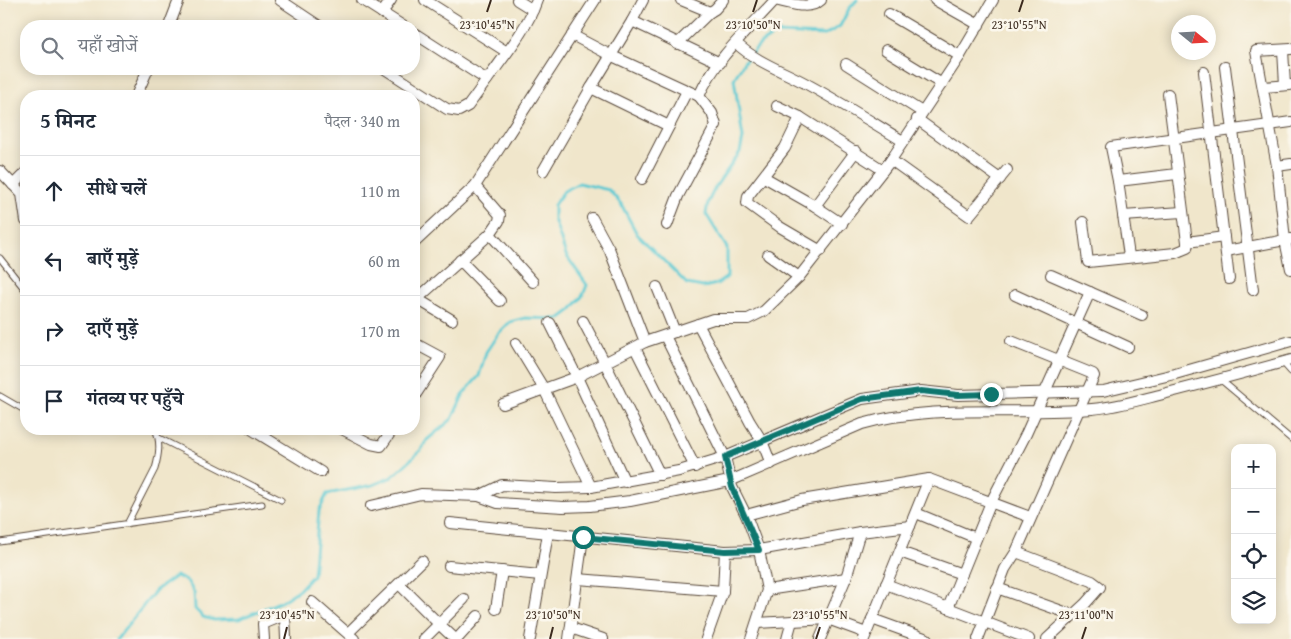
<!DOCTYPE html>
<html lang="hi">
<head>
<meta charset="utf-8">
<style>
  body { margin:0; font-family:"Gentium Book Plus","Noto Serif Devanagari",serif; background:#f6f6f7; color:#1f2937 }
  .controls { position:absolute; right:15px; bottom:15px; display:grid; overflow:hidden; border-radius:10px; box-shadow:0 2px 12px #0003 }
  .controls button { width:45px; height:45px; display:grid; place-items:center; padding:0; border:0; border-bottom:1px solid #e0e1e3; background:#fff; color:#1f2937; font:25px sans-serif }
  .compass { position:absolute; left:1171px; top:15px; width:45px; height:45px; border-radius:50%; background:#fff; box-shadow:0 2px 12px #0003; rotate:108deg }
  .stop { position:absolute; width:15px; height:15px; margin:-11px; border:4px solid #0f766e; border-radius:50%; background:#fff }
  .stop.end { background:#0f766e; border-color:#fff; box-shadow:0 1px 5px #0008 }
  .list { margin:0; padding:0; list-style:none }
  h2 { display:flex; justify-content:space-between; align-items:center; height:65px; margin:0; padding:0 20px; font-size:21px }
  h2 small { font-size:16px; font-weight:400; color:#747a83 }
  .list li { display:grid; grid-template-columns:32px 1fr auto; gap:15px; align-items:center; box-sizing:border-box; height:70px; padding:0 20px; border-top:1px solid #e0e1e3 }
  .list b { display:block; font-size:19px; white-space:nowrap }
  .list em { font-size:16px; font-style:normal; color:#747a83 }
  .icon { flex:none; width:28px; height:28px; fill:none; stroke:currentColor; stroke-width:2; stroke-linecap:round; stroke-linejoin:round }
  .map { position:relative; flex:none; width:1291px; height:639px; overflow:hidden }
  .search { position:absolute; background:#fff; box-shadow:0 2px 12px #0003; left:20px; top:20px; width:400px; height:55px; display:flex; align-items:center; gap:12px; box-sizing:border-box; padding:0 18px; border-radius:20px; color:#747a83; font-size:19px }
  .panel { position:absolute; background:#fff; box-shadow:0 2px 12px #0003; left:20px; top:90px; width:400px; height:345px; border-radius:20px }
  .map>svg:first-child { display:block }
</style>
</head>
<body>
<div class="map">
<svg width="1291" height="639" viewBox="0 0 1291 639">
  <rect width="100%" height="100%" fill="#fbf7ec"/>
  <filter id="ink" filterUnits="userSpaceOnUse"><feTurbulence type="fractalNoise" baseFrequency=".02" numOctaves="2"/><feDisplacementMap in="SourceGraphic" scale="10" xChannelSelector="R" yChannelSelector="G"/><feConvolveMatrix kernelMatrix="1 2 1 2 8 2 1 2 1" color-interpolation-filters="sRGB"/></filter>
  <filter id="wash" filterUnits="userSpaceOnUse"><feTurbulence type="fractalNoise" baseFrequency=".0096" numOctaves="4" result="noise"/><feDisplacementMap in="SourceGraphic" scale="20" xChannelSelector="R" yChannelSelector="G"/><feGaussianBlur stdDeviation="1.12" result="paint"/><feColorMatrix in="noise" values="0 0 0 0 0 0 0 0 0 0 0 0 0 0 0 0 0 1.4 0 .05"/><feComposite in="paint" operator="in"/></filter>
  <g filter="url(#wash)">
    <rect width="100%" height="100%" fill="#f0e6cb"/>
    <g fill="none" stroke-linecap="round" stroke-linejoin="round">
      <!-- stream -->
      <polyline stroke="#5cc9d2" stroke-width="3" points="117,639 156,590 176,576 187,581 194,592 195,609 203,617 214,620 239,619 282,601 299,590 313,575 319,511 327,494 373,485 392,477 420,451 427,440 452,419 464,393 479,376 486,352 498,334 510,322 525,318 559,319 571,310 583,295 587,285 566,255 554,219 554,205 564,191 579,183 609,190 621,204 637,234 687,284 703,287 717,284 727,277 727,248 706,214 708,202 716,186 740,152 743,138 734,79 744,62 761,43 777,33 825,35 840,26 849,9 857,0"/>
    </g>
  </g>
  <g filter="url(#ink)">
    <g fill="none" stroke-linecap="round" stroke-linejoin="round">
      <defs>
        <g id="lane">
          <polyline points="0,258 26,291"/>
          <polyline points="1283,363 1291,372"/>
          <polyline points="1221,380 1291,439"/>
          <polyline points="0,396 26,411"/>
          <polyline points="159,438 281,500"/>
          <path d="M127,524L155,469C159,455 161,442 155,429"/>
          <polyline points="0,542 262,504"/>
        </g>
        <g id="street">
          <polyline points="280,0 319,26"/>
          <polyline points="362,0 403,26"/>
          <polyline points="425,0 507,52"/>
          <polyline points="517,0 533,10"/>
          <polyline points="681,0 710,12"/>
          <polyline points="935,0 979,25"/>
          <polyline points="382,13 391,0"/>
          <polyline points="889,14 960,56"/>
          <polyline points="632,21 720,63"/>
          <polyline points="169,26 179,0"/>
          <path d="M414,33L487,80C505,55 527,29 537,0"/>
          <polyline points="572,35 610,55 699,96"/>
          <path d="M736,43C755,61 780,70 803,82C837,100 870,121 903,141"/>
          <polyline points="677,44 710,12 715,9 723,0"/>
          <polyline points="1291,49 1256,51 1277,166 1285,240 1291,269"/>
          <polyline points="886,50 942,84"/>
          <polyline points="1283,50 1285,85"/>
          <polyline points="846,64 922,112"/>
          <polyline points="1225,67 1253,290"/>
          <polyline points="385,69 447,109 459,111 468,106 487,80"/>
          <polyline points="1204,72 1229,279"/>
          <polyline points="1263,87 1290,85"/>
          <polyline points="591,88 669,126"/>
          <polyline points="1168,94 1187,242"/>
          <polyline points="136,96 148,69"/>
          <polyline points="777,106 800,117 883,170"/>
          <polyline points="800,117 785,148 748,196 747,203 780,227 821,251"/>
          <polyline points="917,119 1000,179"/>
          <polyline points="891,160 969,216 1007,170"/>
          <polyline points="1277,166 1291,164"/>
          <polyline points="0,171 22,194 26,221"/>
          <polyline points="543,171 591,88 632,21 643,0"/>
          <polyline points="764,177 815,206 842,224"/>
          <polyline points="642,179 687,91"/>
          <polyline points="1118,181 1177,174"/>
          <polyline points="13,185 26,172"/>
          <polyline points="475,186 500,215 499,221 490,234"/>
          <polyline points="815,206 856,151"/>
          <polyline points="1123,216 1182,212"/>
          <polyline points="592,218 610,251 645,342"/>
          <polyline points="1083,222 1088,262 1175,253 1187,248 1187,242 1224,237"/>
          <path d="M667,225L678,196L716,125L712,113L699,96C715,59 748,30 775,0C790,3 809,11 821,0"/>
          <polyline points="414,243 475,186 595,0"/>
          <polyline points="1226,251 1291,239"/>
          <polyline points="768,255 799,277"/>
          <polyline points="1129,256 1118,181 1111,147 1291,122"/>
          <polyline points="460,260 500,301"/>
          <polyline points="1051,275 1142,315"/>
          <polyline points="657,287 675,332"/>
          <polyline points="1015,295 1128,347"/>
          <polyline points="414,297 452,320"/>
          <polyline points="417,299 490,234 533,282"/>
          <polyline points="583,321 605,363 660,475"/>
          <polyline points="550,323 577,377 625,482"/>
          <polyline points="698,324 750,422 762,441 771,464"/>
          <polyline points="665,336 725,457 732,487 746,515 759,550 767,590 751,639"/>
          <polyline points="414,343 440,357 414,397"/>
          <polyline points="516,343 544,389 591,487"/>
          <polyline points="635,348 695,467"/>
          <polyline points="503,404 577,377 645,342 713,319 748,319 764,311 799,277 891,160 960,56 993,0"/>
          <polyline points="251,429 321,472"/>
          <polyline points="342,429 371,444 381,446 393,429"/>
          <polyline points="479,496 502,485 556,488 591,487 679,471 725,457 862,399 921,391 958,395 1103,391 1175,374 1291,341"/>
          <path d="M371,506L421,494L479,496L498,503L563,507L590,506L630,501L730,481L862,424C937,403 1016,416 1092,409C1116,407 1139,400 1163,394C1206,383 1248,372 1291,360"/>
          <polyline points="916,513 976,538"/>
          <polyline points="746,515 802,500 929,479 1030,517"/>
          <polyline points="450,523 725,551 759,550 860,532 910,526"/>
          <polyline points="900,552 962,574"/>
          <polyline points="1016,552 1092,581 1100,587 1085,604 1047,639"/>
          <polyline points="449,566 540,575"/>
          <polyline points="578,579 723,591"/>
          <polyline points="399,584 439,624 455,639"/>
          <polyline points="886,584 1029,639"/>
          <polyline points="997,588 1073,615"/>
          <polyline points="767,590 846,578"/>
          <polyline points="312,602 354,639"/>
          <polyline points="948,608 991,502 1026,434 1090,292"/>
          <polyline points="496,609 502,571"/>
          <polyline points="872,619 927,639"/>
          <polyline points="757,623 828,619 866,633"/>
          <polyline points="571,628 603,639"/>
          <polyline points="348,633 422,561"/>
          <polyline points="264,639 263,624 285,615 286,639"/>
          <polyline points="424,639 464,599"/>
          <polyline points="457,639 478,616"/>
          <polyline points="530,639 548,533"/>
          <polyline points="569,639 583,537"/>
          <polyline points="706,639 723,591 725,551"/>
          <polyline points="787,639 792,621"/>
          <polyline points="820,639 846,578 860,532"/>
          <polyline points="864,639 929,479"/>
          <polyline points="978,639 1005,569 1016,552 1094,376 1093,374 1011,341"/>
        </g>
      </defs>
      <!-- lane casing -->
      <use href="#lane" stroke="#564638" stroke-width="7"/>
      <!-- street casing -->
      <use href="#street" stroke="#564638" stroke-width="12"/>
      <!-- lane -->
      <use href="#lane" stroke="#fff" stroke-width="5"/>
      <!-- street -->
      <use href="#street" stroke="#fff" stroke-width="10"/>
    </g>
  </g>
  <g fill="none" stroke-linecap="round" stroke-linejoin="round" filter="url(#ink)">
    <!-- route -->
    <polyline stroke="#0f766e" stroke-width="6" points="583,537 725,551 759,550 732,487 725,457 862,399 921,391 958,395 991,394"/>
  </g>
  <!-- ticks -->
  <path fill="none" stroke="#3b2a1e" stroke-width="2" d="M487,12L491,0M753,12L757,0M1019,12L1023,0M284,639L287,627M550,639L553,627M816,639L820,627M1082,639L1086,627"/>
  <g font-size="12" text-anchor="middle" fill="#3b2a1e" stroke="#fbf7ec" stroke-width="5" stroke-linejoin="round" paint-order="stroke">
    <text x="487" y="29">23°10'45"N</text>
    <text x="753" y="29">23°10'50"N</text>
    <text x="1019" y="29">23°10'55"N</text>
    <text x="287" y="619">23°10'45"N</text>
    <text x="553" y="619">23°10'50"N</text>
    <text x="820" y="619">23°10'55"N</text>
    <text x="1086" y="619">23°11'00"N</text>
  </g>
</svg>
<div class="controls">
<button>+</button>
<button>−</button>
<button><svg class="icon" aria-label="locate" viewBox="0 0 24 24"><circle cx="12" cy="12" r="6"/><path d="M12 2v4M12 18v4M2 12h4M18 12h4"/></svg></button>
<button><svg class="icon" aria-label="layers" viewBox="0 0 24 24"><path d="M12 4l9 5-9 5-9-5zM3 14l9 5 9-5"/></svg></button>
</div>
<svg class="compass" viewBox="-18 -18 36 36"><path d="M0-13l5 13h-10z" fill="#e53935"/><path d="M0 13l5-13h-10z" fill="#747a83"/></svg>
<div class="stop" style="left:583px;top:537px"></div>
<div class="stop end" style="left:991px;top:394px"></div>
<div class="search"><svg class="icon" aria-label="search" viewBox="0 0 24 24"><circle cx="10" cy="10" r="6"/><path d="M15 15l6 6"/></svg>यहाँ खोजें</div>
<section class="panel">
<h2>5 मिनट<small>पैदल · 340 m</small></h2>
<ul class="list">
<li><svg class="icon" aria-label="ahead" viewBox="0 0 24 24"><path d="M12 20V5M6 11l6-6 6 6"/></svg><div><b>सीधे चलें</b></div><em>110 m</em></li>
<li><svg class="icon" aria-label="left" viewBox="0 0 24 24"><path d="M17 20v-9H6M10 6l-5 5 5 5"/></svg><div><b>बाएँ मुड़ें</b></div><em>60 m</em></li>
<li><svg class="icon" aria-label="right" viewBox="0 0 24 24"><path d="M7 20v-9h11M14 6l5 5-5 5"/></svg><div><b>दाएँ मुड़ें</b></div><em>170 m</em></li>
<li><svg class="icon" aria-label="arrive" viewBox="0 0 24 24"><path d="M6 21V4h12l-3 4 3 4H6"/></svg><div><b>गंतव्य पर पहुँचे</b></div></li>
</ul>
</section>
</div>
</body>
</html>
